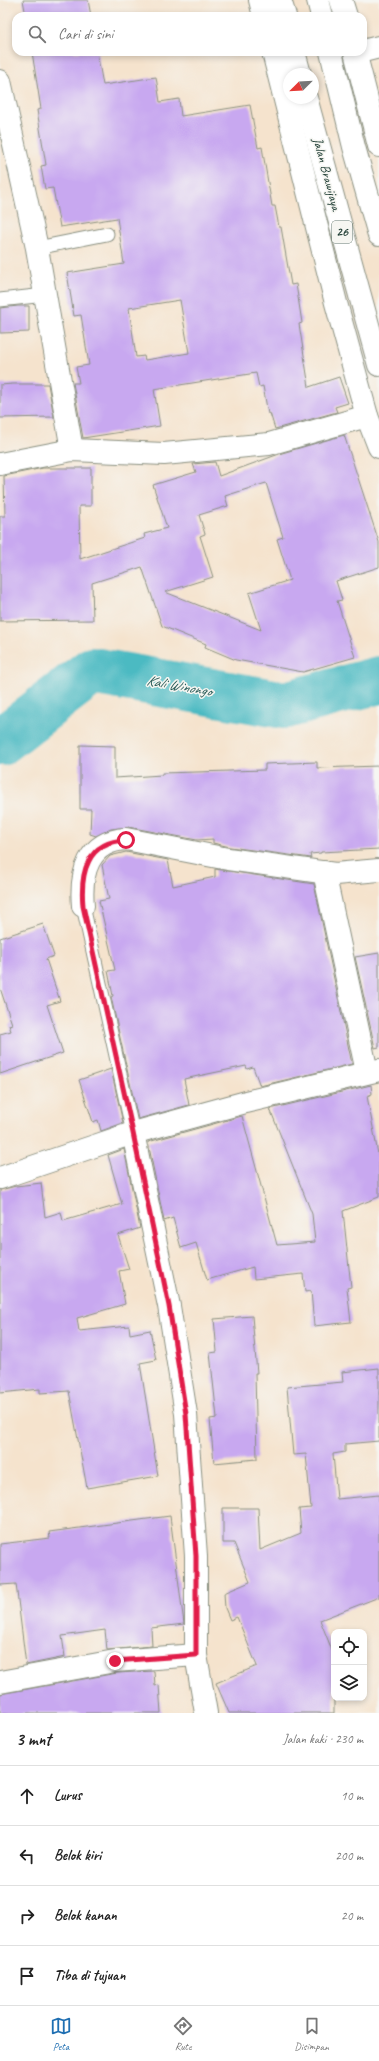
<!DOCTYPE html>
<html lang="id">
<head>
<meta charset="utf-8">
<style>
  body { margin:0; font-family:Caveat,sans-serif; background:#f6f6f6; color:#222 }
  .controls { position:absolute; right:12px; bottom:12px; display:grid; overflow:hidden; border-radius:8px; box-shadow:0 2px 6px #0003 }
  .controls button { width:36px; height:36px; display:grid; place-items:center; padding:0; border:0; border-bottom:1px solid #e0e0e0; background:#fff; color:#222; font:20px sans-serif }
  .compass { position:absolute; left:283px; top:68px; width:36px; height:36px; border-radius:50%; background:#fff; box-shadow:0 2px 6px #0003; rotate:246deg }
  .stop { position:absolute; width:12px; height:12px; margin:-9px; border:3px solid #e11d48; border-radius:50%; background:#fff }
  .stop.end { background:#e11d48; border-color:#fff; box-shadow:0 1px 4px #0008 }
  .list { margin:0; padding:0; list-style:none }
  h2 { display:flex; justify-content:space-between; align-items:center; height:52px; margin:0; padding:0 16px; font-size:17px }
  h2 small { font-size:13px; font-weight:400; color:#767676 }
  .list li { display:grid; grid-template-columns:26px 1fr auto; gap:12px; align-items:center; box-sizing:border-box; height:60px; padding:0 16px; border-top:1px solid #e0e0e0 }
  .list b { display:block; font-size:15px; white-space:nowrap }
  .list em { font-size:13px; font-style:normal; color:#767676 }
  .icon { flex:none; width:22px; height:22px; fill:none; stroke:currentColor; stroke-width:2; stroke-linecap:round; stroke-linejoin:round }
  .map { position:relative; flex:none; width:379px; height:1713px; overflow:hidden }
  .search { position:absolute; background:#fff; box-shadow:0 2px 6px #0003; left:12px; right:12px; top:12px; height:44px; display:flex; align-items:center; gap:10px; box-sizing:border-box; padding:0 14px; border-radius:12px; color:#767676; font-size:15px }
  .sheet { height:292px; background:#fff }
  nav { display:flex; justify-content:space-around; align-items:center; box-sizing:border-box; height:56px; border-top:1px solid #e0e0e0; background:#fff; font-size:11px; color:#767676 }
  nav a { display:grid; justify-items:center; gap:2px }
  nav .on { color:#1f6fb2 }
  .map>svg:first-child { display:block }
</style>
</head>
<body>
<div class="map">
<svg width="379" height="1713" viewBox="0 0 379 1713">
  <rect width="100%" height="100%" fill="#f6f6f2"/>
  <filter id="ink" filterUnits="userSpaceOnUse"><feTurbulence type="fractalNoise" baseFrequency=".025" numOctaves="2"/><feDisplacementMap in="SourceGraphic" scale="8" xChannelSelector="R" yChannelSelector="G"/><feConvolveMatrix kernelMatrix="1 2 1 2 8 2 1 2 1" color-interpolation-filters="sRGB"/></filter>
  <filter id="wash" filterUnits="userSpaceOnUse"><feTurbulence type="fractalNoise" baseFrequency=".012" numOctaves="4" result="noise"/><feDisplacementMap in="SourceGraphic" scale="16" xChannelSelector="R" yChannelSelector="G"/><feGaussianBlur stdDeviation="0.9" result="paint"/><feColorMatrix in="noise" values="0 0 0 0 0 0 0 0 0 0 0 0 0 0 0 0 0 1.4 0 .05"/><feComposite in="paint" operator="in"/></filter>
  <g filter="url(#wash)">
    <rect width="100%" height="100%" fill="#f5e3cd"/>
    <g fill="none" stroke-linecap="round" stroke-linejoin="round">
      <!-- river -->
      <polyline stroke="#4cbac2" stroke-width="48" points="0,742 92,671 285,705 379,680"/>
    </g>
    <g id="blocks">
      <!-- building -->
      <g fill="#c8a8f0" fill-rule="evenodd">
        <polygon points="23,0 88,0 91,16 26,16"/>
        <path d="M32,52H97L103,85L156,77L160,102L179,99L181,116L250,105L258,148L262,147L272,206H275L279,227H281L291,285L296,284L302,323L299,324L309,387L339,377L348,403L335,407L337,412L275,429L270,413L268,414L263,386L259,387L256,373L154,389L160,426L83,438L73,383H79L76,367L89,365L81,315L74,316L67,273L124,264L117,218L60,227L53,188L45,189L41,166L46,165L37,110L41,109ZM180,300L189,353L145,360L144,356L136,357L129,308Z"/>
        <polygon points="18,306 29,306 29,332 0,333 0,308"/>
        <polygon points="13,384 48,384 54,417 0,418 0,385"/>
        <path d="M344,435L379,542V567L336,581L342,600L337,601L355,657L303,672L236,660L205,647L206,644L162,626L142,567L92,583L93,620L0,621V516H5L4,476L43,468H91V506H79L80,559L145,538L144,534L167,528L153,485L196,472L193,464L215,462L219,476L282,453ZM266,483L283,537L277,539L290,580L249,593L261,630L165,592L213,577L200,536L205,534L199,515L228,506L225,496Z"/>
        <polygon points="80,745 115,746 115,778 162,775 162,773 265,770 265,764 317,762 317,768 379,766 379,849 321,852 321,853 310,854 311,858 230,847 213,843 213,839 197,840 128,827 111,829 96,836 90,834 91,809 80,809"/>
        <polygon points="126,852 168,860 173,886 215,877 215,869 314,884 352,1064 260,1086 253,1067 247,1069 246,1066 184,1079 189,1105 138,1119 111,997 113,996 108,971 115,970 99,901 109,899 102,865 110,856"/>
        <polygon points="43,924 54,956 46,959 60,1001 47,1005 63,1053 0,1074 0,1034 11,1031 9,1025 12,1024 0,988 0,938"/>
        <polygon points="379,953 379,1047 375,1048 355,957"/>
        <polygon points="111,1069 123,1123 101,1131 98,1120 93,1122 79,1080"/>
        <polygon points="371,1085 372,1094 367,1096 379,1159 379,1197 343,1211 351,1287 347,1288 351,1322 314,1326 311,1291 305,1292 303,1274 254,1279 253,1267 207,1280 196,1243 181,1248 173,1218 164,1221 148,1142 242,1116 277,1245 315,1242 312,1214 270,1109"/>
        <polygon points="124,1149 140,1228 118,1235 129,1269 119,1271 125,1304 77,1318 79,1331 129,1326 130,1334 150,1330 156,1360 140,1363 158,1476 87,1488 69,1391 40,1393 40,1389 0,1393 0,1190 16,1186 41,1183 45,1217 61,1212 63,1221 122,1204 108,1155"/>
        <polygon points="252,1316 257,1373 255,1373 257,1459 214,1463 210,1419 217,1418 210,1353 217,1352 214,1319"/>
        <polygon points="379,1368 379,1441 345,1444 345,1452 333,1454 337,1499 379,1495 379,1597 320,1620 334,1655 334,1713 229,1713 216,1683 257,1666 237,1617 230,1620 225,1608 224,1593 250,1582 234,1543 223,1543 223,1508 258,1508 260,1550 301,1533 299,1509 311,1508 306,1454 293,1455 287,1387 343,1382 342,1372"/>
        <polygon points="170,1516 184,1624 151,1628 152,1646 107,1650 105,1630 62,1636 65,1657 26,1665 16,1584 0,1585 0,1544 50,1538 49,1532"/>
        <polygon points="154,1671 155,1686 159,1685 161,1713 0,1713 0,1694 117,1673"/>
      </g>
    </g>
  </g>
  <g filter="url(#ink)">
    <use href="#blocks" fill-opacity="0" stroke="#8a9080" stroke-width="1"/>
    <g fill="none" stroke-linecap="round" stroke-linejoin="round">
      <defs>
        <g id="lane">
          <polyline points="37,248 107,234"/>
          <polyline points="0,300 45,295"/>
          <polyline points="83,906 133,1133"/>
        </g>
        <g id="street">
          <polyline points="363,51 379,47"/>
          <polyline points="0,81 37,248 72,450"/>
          <polyline points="0,464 72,450 164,454 269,444 367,416"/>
          <polyline points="324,872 367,1072"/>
          <path d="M83,906C80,873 88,841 126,839L228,859L335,874L379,870"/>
          <polyline points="133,1133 169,1306 186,1414 196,1556 196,1655 206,1713"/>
          <polyline points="0,1178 133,1133 246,1102 379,1070"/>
          <polyline points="0,1682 115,1661 196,1655"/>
        </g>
        <g id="secondary">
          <polyline points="260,0 264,16"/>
          <polyline points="341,0 346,16"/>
          <polyline points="273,52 336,303 367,416 379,447"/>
          <polyline points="355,52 379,146"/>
        </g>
        <g id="highway">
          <polyline points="280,0 285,16"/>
          <polyline points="318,0 322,16"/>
          <polyline points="294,52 300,74"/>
          <polyline points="331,52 354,147 379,235"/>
          <polyline points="306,98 379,365"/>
        </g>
      </defs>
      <!-- lane casing -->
      <use href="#lane" stroke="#8a9080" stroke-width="15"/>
      <!-- street casing -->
      <use href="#street" stroke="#8a9080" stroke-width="24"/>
      <!-- secondary casing -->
      <use href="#secondary" stroke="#8a9080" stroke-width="24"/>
      <!-- highway casing -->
      <use href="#highway" stroke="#8a9080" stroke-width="24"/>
      <!-- lane -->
      <use href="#lane" stroke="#fff" stroke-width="13"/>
      <!-- street -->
      <use href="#street" stroke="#fff" stroke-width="22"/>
      <!-- secondary -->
      <use href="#secondary" stroke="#fff" stroke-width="22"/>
      <!-- highway -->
      <use href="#highway" stroke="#fff" stroke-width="22"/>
    </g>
  </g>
  <g fill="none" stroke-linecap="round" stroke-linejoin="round" filter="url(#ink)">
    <!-- route -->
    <path stroke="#e11d48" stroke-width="5" d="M115,1661L196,1655V1556L186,1414L169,1306L133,1133L83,906C80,873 87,841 126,840"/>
  </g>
  <g text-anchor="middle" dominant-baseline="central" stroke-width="3" stroke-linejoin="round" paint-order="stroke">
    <!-- shield labels -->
    <rect fill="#f6f6f2" stroke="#60746d" stroke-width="1" x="332" y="221" width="20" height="22" rx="3"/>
    <g font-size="13" font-weight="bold" fill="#1f3d34">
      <text x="342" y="232">26</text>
    </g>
    <!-- street labels -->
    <g font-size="14" fill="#1f3d34" stroke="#f6f6f2">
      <text transform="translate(327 174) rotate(75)">Jalan Brawijaya</text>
    </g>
    <!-- water labels -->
    <g font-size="15" font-style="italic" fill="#2a5c58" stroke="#f6f6f2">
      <text transform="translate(179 686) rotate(10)">Kali Winongo</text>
    </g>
  </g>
</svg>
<div class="controls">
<button><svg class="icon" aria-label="locate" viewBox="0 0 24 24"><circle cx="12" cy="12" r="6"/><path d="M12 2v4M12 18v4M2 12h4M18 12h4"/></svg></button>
<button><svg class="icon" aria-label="layers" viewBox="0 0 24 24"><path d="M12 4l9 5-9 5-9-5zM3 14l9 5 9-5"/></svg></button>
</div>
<svg class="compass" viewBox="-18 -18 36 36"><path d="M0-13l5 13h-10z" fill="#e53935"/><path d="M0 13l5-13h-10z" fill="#767676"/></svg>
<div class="stop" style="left:126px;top:840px"></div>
<div class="stop end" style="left:115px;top:1661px"></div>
<div class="search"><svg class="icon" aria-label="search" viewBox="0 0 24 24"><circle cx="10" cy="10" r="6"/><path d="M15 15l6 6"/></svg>Cari di sini</div>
</div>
<section class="sheet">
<h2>3 mnt<small>Jalan kaki · 230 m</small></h2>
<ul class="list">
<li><svg class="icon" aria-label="ahead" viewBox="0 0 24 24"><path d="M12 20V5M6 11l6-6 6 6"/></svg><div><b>Lurus</b></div><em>10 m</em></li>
<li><svg class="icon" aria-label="left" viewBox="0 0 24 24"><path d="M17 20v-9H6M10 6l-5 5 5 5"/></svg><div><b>Belok kiri</b></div><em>200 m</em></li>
<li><svg class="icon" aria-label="right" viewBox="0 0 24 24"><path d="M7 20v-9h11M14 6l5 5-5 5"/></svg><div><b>Belok kanan</b></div><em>20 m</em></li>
<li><svg class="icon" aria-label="arrive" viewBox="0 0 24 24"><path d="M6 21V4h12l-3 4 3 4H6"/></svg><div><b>Tiba di tujuan</b></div></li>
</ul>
</section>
<nav>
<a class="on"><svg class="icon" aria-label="map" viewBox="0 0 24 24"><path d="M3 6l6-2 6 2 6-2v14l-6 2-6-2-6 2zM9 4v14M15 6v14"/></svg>Peta</a>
<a><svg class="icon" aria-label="directions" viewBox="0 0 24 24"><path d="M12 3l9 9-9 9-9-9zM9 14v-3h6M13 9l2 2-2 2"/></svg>Rute</a>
<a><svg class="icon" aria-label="saved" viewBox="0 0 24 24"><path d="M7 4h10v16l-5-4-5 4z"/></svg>Disimpan</a>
</nav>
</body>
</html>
